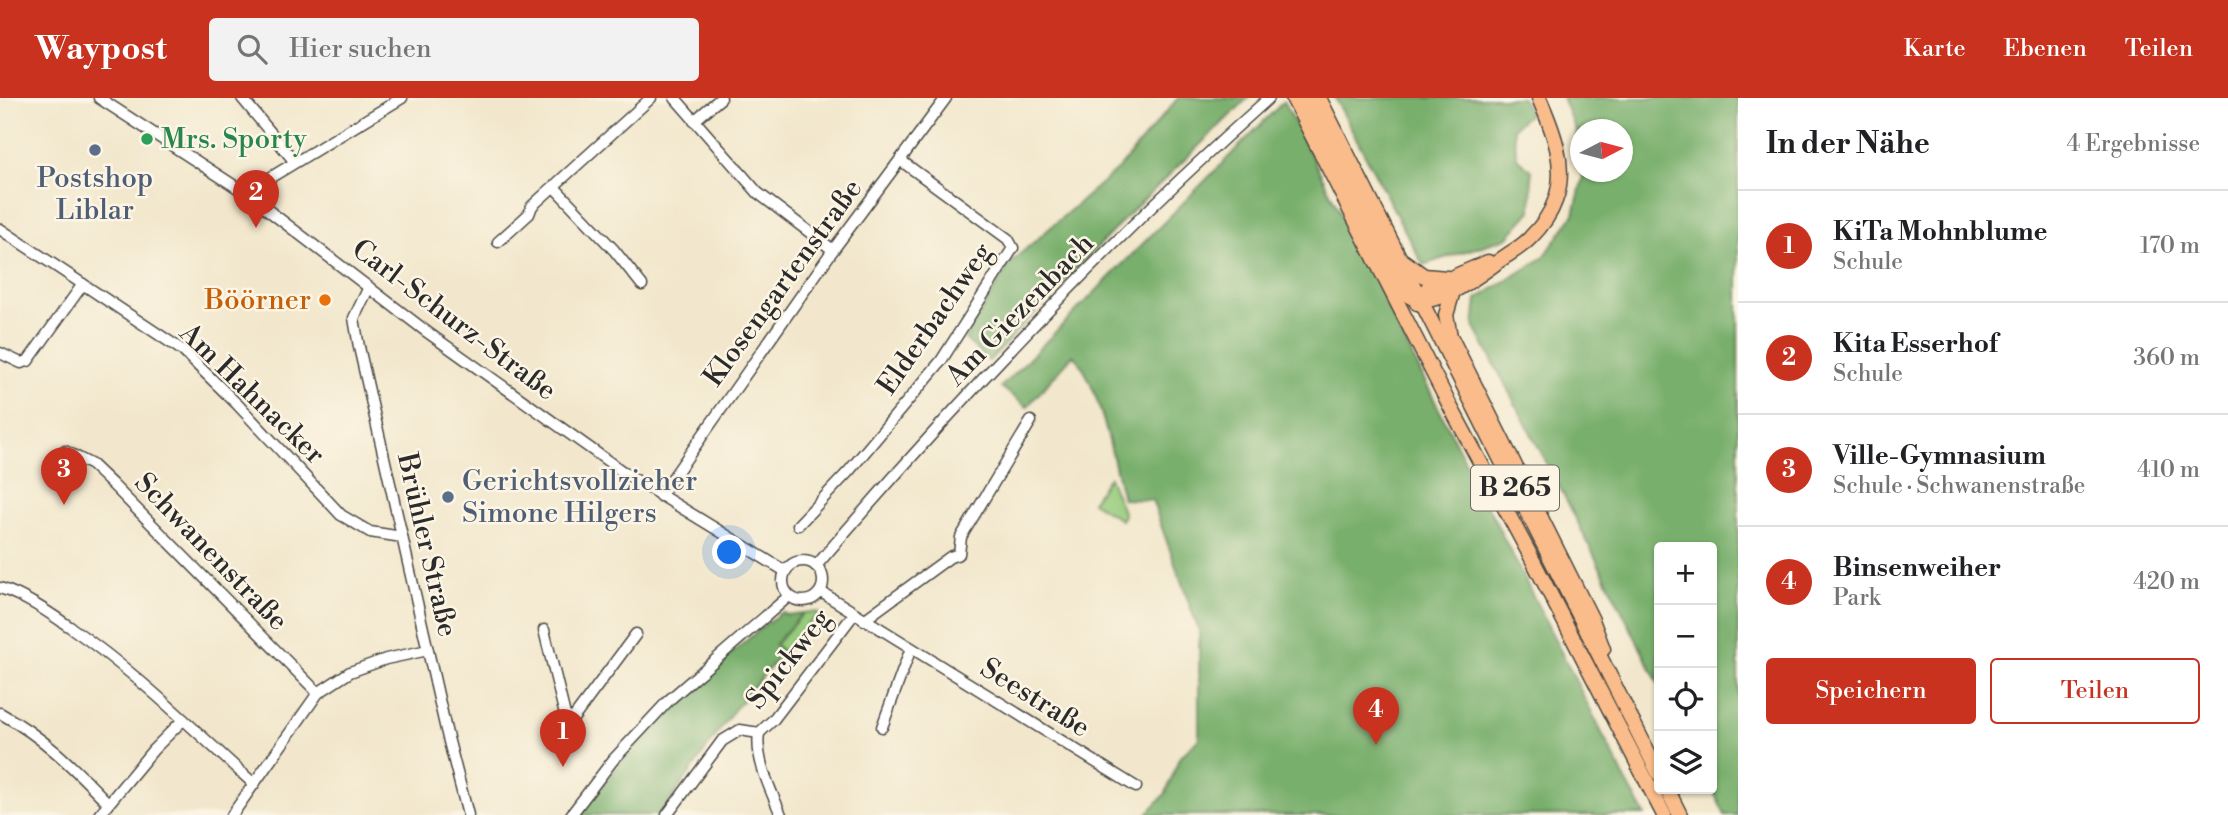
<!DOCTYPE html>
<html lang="de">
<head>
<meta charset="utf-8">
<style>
  body { margin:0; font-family:"Libre Bodoni",serif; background:#f2f2f2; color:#202124 }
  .controls { position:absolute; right:21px; bottom:21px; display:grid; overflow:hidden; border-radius:7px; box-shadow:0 2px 5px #0004 }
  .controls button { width:63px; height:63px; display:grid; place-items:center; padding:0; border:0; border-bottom:2px solid #e0e0e0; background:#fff; color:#202124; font:35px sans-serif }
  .compass { position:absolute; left:1570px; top:21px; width:63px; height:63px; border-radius:50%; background:#fff; box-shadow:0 2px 5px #0004; rotate:84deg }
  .you { position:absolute; left:730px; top:455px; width:24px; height:24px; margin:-18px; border:5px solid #fff; border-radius:50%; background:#1a73e8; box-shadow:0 0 0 10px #1a73e833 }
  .badge { display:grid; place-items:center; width:46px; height:46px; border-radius:50%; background:#c8321e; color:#fff; font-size:23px; font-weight:700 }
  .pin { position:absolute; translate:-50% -58px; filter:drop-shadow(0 2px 4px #0008) }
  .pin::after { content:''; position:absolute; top:37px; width:24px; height:21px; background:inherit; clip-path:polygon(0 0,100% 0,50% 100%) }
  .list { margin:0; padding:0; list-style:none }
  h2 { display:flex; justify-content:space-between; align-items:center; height:91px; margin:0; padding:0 28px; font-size:30px }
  h2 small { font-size:23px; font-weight:400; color:#757577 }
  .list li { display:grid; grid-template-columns:46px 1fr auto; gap:21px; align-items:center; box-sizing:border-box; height:112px; padding:0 28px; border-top:2px solid #e0e0e0 }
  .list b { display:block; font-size:26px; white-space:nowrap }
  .list p { margin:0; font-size:23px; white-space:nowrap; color:#757577 }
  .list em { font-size:23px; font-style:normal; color:#757577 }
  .actions { display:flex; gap:14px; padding:21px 28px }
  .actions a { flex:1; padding:16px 0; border:2px solid #c8321e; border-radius:7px; text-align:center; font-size:24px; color:#c8321e }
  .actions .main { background:#c8321e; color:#fff }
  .icon { flex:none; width:38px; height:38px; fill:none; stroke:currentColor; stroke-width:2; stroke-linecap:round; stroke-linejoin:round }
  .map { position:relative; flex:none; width:1738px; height:717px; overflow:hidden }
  header { display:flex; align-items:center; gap:42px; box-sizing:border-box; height:98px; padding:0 35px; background:#c8321e; color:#fff }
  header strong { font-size:33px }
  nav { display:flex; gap:38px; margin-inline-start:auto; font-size:24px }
  .search { width:490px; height:63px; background:#f2f2f2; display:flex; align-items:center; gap:18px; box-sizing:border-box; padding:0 24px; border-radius:7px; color:#757577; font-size:26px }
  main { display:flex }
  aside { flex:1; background:#fff }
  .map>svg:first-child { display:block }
</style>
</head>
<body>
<header>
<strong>Waypost</strong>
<div class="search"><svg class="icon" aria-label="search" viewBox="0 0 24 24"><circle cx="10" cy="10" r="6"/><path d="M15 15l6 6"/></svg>Hier suchen</div>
<nav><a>Karte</a><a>Ebenen</a><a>Teilen</a></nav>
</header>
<main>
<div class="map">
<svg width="1738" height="717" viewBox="0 0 1738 717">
  <rect width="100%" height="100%" fill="#fcf5e5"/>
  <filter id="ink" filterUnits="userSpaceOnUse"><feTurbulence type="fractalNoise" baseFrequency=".0143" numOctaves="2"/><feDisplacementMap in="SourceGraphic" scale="14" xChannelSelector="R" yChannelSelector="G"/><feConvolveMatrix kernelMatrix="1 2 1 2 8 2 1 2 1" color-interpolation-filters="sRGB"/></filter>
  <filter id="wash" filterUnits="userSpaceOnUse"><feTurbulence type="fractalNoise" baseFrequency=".00686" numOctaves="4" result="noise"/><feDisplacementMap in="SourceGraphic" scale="28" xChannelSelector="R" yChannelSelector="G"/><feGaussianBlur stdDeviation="1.57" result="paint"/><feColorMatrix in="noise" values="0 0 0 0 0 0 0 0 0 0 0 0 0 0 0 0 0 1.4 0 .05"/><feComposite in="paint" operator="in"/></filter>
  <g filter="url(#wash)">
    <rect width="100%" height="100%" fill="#f2e7cc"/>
    <!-- green -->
    <g fill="#96cb7c" stroke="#607b54" stroke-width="2">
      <polygon points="1109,379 1124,417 1121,422 1092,404"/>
      <polygon points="812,514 819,515 783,554 775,547 803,515"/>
    </g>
    <!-- forest -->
    <g fill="#78af6c" stroke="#526d4c" stroke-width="2">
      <polygon points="1178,0 1248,0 1131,114 989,263 965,241 1011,164 1119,70"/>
      <polygon points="1335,0 1522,0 1529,16 1513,30 1517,60 1532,73 1531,113 1507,140 1423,167"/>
      <polygon points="1562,0 1738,0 1738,717 1725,717 1712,691 1712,449 1659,449 1659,587 1568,405 1474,228 1477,201 1544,159 1574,116 1583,79 1582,74 1622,74 1622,32 1580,32 1580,66 1576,33"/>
      <path d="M1284,3L1624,679L1645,717H1146L1166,695L1179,660L1199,641V533L1152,402L1123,401C1114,366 1098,280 1073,257L1027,309L1001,289Z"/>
      <polygon points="782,514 787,517 803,515 775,546 783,554 734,612 660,717 580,717 636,644 706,578 763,528"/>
    </g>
  </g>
  <g filter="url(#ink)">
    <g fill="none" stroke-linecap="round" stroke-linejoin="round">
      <defs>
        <g id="minor">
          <polyline points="99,0 247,96 427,234 626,376 785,473"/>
          <polyline points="242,0 295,64"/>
          <polyline points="675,0 758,95 833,152"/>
          <polyline points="694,23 721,0"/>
          <polyline points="554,89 614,152 642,187"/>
          <polyline points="247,96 258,87 402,0"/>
          <polyline points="0,131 182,252 237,306 341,417 370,434 402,439"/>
          <polyline points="498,144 529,116 532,108 651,0"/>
          <polyline points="369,189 354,220 359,249 446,632 468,717"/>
          <polyline points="0,255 21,265 28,263 83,186"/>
          <polyline points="65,353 92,367 112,386 318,595"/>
          <polyline points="660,398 833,152 946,0"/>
          <polyline points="798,427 849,373 941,263 1013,150 1008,141 900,62"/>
          <circle cx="803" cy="483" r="20"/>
          <path d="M816,468C957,303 1107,144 1269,0"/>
          <path d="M0,490C25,498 48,514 70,529C137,575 194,632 254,686"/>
          <polyline points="821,494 1136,689"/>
          <polyline points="864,522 950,459 959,456 961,439 1031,323"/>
          <polyline points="544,532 565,617 572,622 636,536"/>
          <path d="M0,615C45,640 72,668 108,705"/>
          <polyline points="882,629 911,550"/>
          <path d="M759,635C755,662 771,692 781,717"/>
          <polyline points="99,717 153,652 183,622"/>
          <polyline points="232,717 318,595 350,574 386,561 428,552"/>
          <polyline points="571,717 613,662 669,602 789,498"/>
          <polyline points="667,717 722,643 740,632 759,635 773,622 854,516"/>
        </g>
        <g id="major">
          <polyline points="1293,0 1450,308 1528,453 1664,717"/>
          <path d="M1305,0L1403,192C1427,223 1483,173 1506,158C1515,152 1524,147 1531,139C1541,129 1550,117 1555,103C1568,69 1553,32 1539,0"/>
          <polyline points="1319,0 1659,676"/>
          <polyline points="1403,163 1424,178 1447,180"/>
          <polyline points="1453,193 1446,217 1450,238 1592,522 1603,551"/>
          <polyline points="1417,205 1428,190 1488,164"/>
          <polyline points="1667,691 1680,717"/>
        </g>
      </defs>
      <!-- minor casing -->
      <use href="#minor" stroke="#494743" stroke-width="13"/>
      <!-- major casing -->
      <use href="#major" stroke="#494743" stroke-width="17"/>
      <!-- minor -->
      <use href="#minor" stroke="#fff" stroke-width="10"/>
      <!-- major -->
      <use href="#major" stroke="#f9bc8a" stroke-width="14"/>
    </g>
  </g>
  <!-- markers -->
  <circle fill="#2e9e5b" stroke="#fcf5e5" stroke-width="2.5" cx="147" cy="41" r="7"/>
  <g fill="#5c6f8a" stroke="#fcf5e5" stroke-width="2.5">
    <circle cx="95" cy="52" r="7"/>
    <circle cx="448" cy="399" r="7"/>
  </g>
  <circle fill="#e8710a" stroke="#fcf5e5" stroke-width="2.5" cx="325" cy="202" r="7"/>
  <g text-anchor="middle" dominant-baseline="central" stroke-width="5" stroke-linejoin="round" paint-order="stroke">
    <!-- shield labels -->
    <rect fill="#fcf5e5" stroke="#6a6863" stroke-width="2" x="1471" y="367.5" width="88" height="45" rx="5"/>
    <g font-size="26" font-weight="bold" fill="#2b2b2b">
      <text x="1515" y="390">B 265</text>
    </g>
    <!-- leisure labels -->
    <g font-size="28" fill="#27864d" stroke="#fcf5e5" text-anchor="start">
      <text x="161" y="41">Mrs. Sporty</text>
    </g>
    <!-- service labels -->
    <g font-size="28" fill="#4e5e75" stroke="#fcf5e5">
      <text x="95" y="80">Postshop<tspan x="95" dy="32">Liblar</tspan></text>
      <text x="462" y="383" text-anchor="start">Gerichtsvollzieher<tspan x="462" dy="32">Simone Hilgers</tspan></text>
    </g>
    <!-- street labels -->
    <g font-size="28" fill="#2b2b2b" stroke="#fcf5e5">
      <text transform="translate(783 185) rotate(-54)">Klosengartenstraße</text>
      <text transform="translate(1020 212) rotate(-46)">Am Giezenbach</text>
      <text transform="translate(935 221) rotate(-55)">Elderbachweg</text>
      <text transform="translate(454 222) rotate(37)">Carl-Schurz-Straße</text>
      <text transform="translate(252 296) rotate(44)">Am Hahnacker</text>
      <text transform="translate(427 447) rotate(77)">Brühler Straße</text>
      <text transform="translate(211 454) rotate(46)">Schwanenstraße</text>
      <text transform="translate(789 561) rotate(-52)">Spickweg</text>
      <text transform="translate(1035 600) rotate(32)">Seestraße</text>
    </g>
    <!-- food labels -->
    <g font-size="28" fill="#c56008" stroke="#fcf5e5" text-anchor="end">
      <text x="311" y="202">Böörner</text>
    </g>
  </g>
</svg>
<div class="controls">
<button>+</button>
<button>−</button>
<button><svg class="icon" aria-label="locate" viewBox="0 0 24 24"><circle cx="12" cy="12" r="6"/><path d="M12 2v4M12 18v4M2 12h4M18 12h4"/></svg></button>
<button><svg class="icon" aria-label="layers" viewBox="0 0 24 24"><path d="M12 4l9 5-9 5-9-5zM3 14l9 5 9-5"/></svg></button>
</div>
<svg class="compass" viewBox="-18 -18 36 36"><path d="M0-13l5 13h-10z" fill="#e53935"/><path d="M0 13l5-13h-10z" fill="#757577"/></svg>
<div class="you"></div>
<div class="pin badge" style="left:563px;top:669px">1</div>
<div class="pin badge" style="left:256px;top:130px">2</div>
<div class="pin badge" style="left:64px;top:407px">3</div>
<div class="pin badge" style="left:1376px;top:647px">4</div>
</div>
<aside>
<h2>In der Nähe<small>4 Ergebnisse</small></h2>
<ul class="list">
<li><span class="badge">1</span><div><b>KiTa Mohnblume</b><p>Schule</p></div><em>170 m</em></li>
<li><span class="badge">2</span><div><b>Kita Esserhof</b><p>Schule</p></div><em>360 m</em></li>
<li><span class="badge">3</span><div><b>Ville-Gymnasium</b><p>Schule · Schwanenstraße</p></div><em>410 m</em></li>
<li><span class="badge">4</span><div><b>Binsenweiher</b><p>Park</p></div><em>420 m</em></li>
</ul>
<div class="actions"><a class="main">Speichern</a><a>Teilen</a></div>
</aside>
</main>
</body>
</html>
